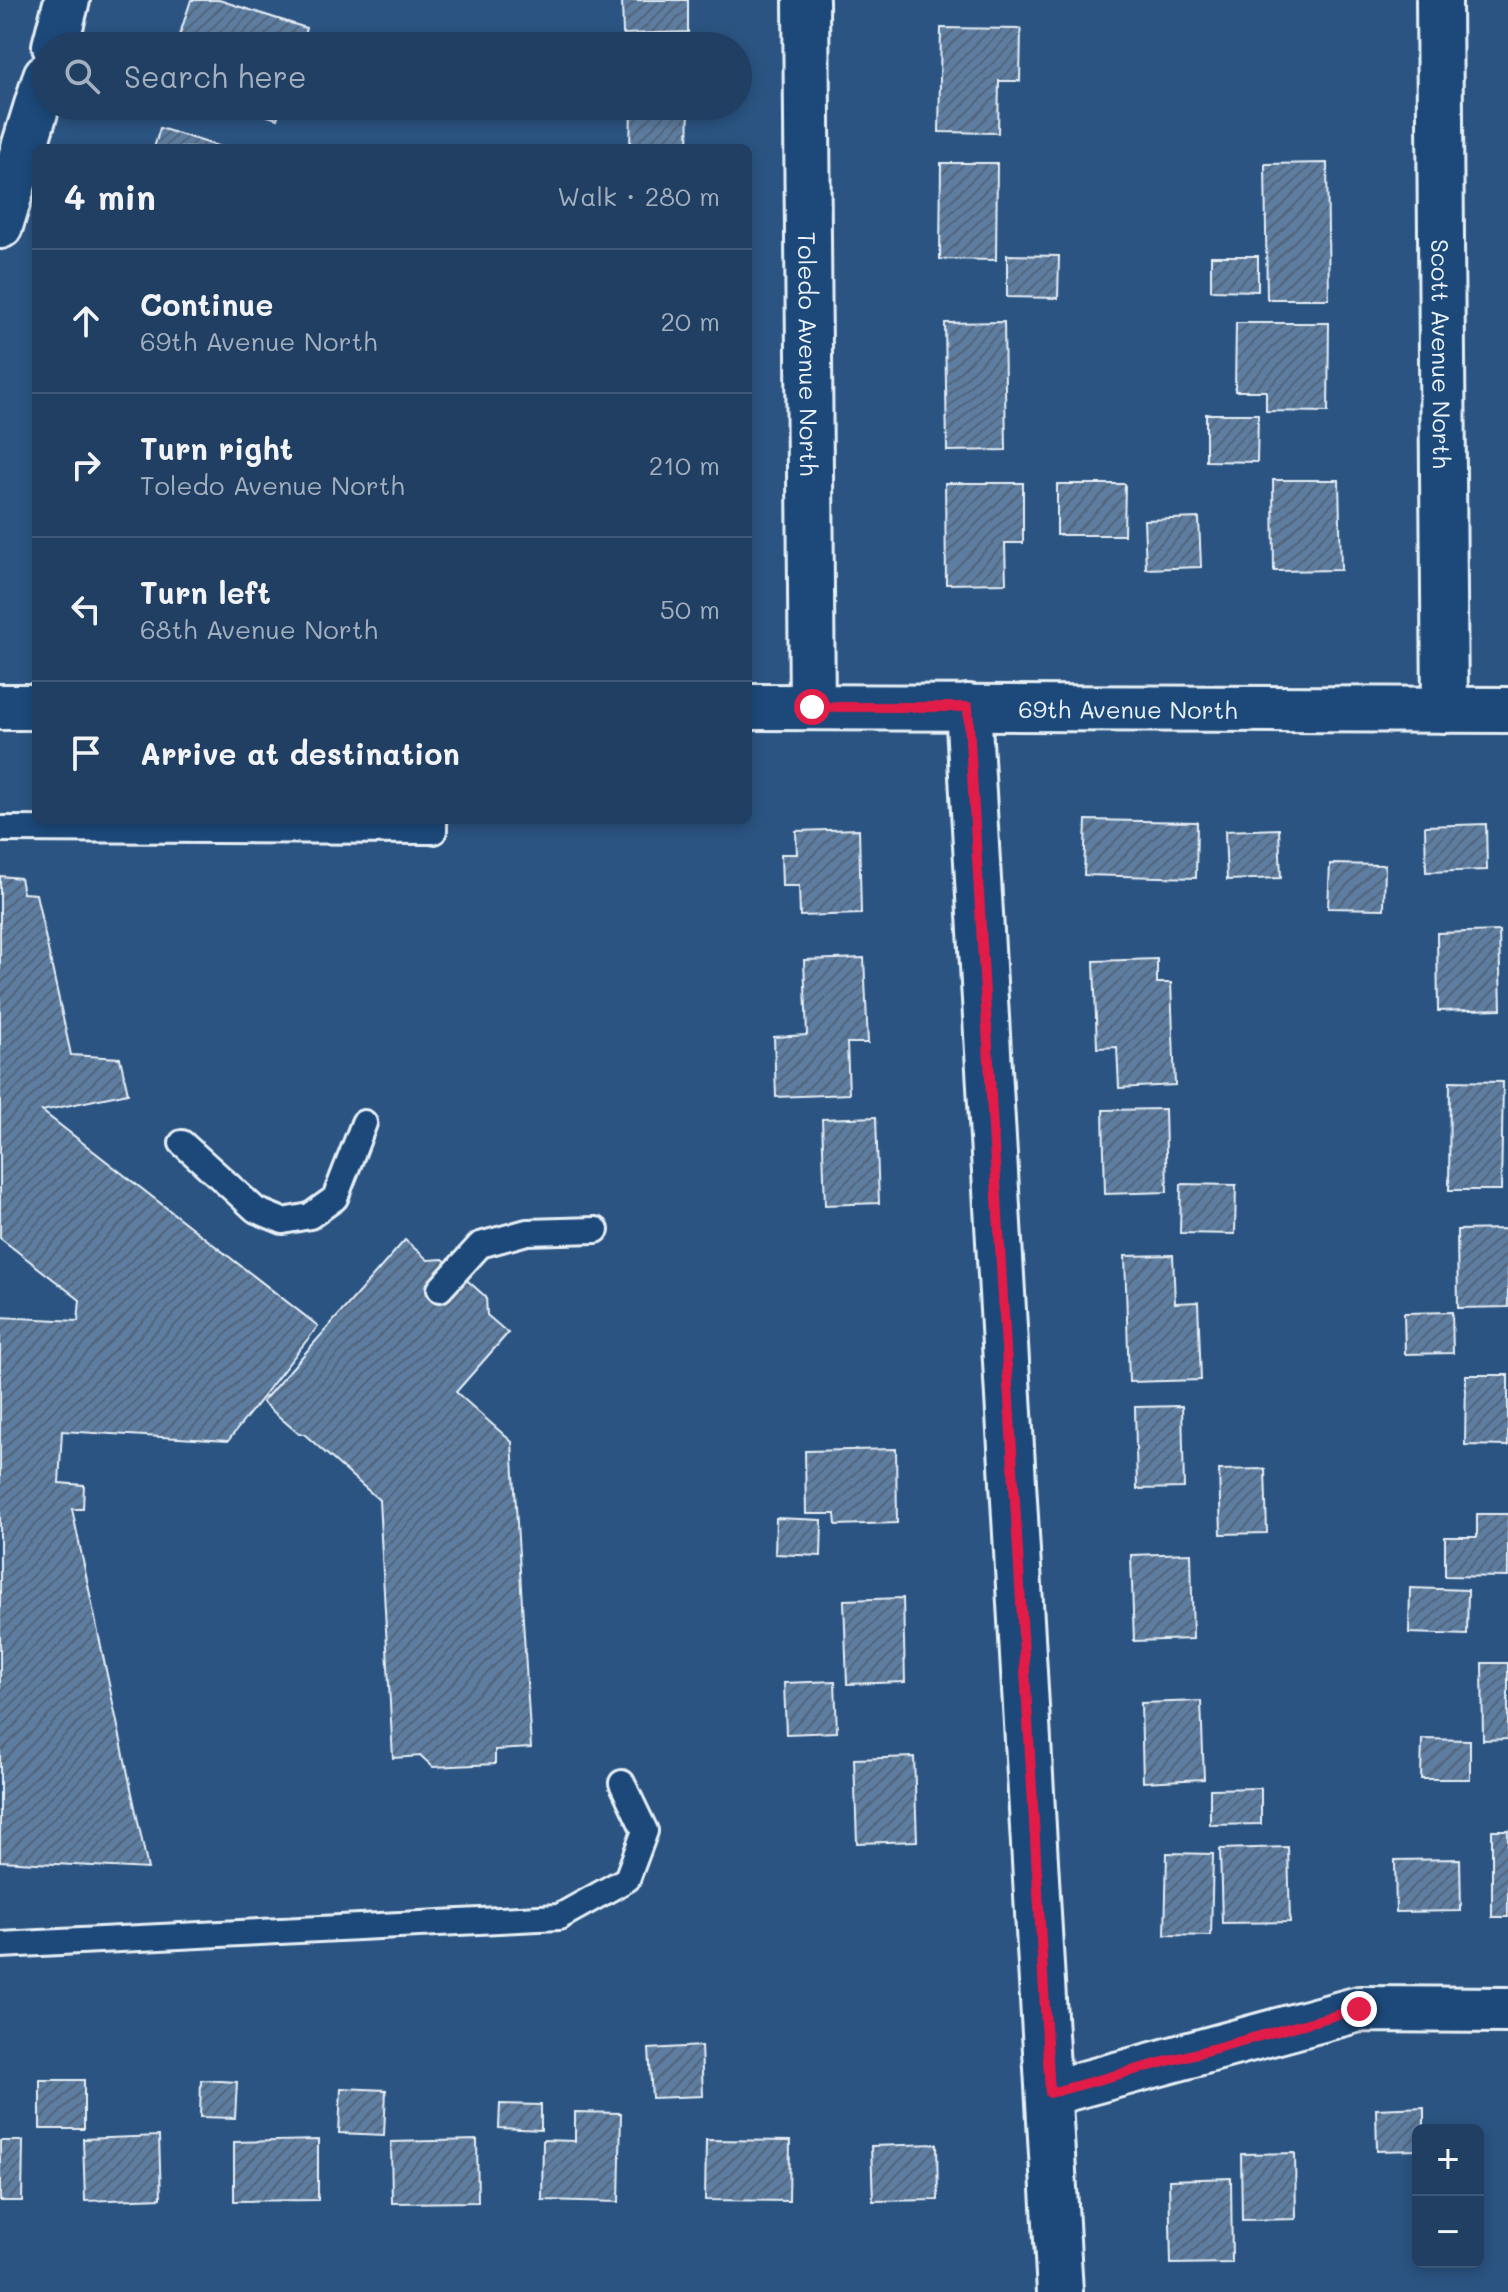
<!DOCTYPE html>
<html lang="en">
<head>
<meta charset="utf-8">
<style>
  body { margin:0; font-family:Mali,sans-serif; background:#2d4a6b; color:#f1f3f6 }
  .controls { position:absolute; right:24px; bottom:24px; display:grid; overflow:hidden; border-radius:12px; box-shadow:0 4px 12px #0003 }
  .controls button { width:72px; height:72px; display:grid; place-items:center; padding:0; border:0; border-bottom:2px solid #3d5877; background:#203f62; color:#f1f3f6; font:40px sans-serif }
  .stop { position:absolute; width:24px; height:24px; margin:-18px; border:6px solid #e11d48; border-radius:50%; background:#fff }
  .stop.end { background:#e11d48; border-color:#fff; box-shadow:0 2px 8px #0008 }
  .list { margin:0; padding:0; list-style:none }
  h2 { display:flex; justify-content:space-between; align-items:center; height:104px; margin:0; padding:0 32px; font-size:34px }
  h2 small { font-size:26px; font-weight:400; color:#a2afbe }
  .list li { display:grid; grid-template-columns:52px 1fr auto; gap:24px; align-items:center; box-sizing:border-box; height:144px; padding:0 32px; border-top:2px solid #3d5877 }
  .list b { display:block; font-size:30px; white-space:nowrap }
  .list p { margin:0; font-size:26px; white-space:nowrap; color:#a2afbe }
  .list em { font-size:26px; font-style:normal; color:#a2afbe }
  .icon { flex:none; width:44px; height:44px; fill:none; stroke:currentColor; stroke-width:2; stroke-linecap:round; stroke-linejoin:round }
  .map { position:relative; flex:none; width:1508px; height:2292px; overflow:hidden }
  .search { position:absolute; background:#203f62; box-shadow:0 4px 12px #0003; left:32px; top:32px; width:720px; height:88px; display:flex; align-items:center; gap:20px; box-sizing:border-box; padding:0 28px; border-radius:44px; color:#a2afbe; font-size:30px }
  .panel { position:absolute; background:#203f62; box-shadow:0 4px 12px #0003; left:32px; top:144px; width:720px; height:680px; border-radius:12px }
  .map>svg:first-child { display:block }
</style>
</head>
<body>
<div class="map">
<svg width="1508" height="2292" viewBox="0 0 1508 2292">
  <defs>
    <pattern id="building-hatch" width="6" height="6" patternUnits="userSpaceOnUse" patternTransform="scale(2)"><rect width="6" height="6" fill="#5d7da1"/><path d="M-1 1l2-2M0 6l6-6M5 7l2-2" fill="none" stroke="#53657a"/></pattern>
  </defs>
  <rect width="100%" height="100%" fill="#2b5482"/>
  <filter id="ink" filterUnits="userSpaceOnUse"><feTurbulence type="fractalNoise" baseFrequency=".0125" numOctaves="2"/><feDisplacementMap in="SourceGraphic" scale="16" xChannelSelector="R" yChannelSelector="G"/><feConvolveMatrix kernelMatrix="1 2 1 2 8 2 1 2 1" color-interpolation-filters="sRGB"/></filter>
  <g filter="url(#ink)">
    <!-- building -->
    <g fill="url(#building-hatch)" stroke="#e8f1f8" stroke-width="2">
      <polygon points="191,0 219,0 306,28 301,46 176,46"/>
      <polygon points="622,0 688,0 688,32 623,34"/>
      <polygon points="941,28 1021,29 1020,81 999,81 998,133 939,132"/>
      <polygon points="221,106 281,106 277,119 243,108 242,113"/>
      <polygon points="609,106 689,106 688,148 630,148 631,108 609,108"/>
      <polygon points="160,128 224,148 154,148"/>
      <polygon points="941,163 997,163 996,260 940,259"/>
      <polygon points="1327,163 1329,299 1267,299 1265,164"/>
      <polygon points="1007,255 1059,256 1058,298 1007,297"/>
      <polygon points="1211,256 1258,256 1258,291 1211,290"/>
      <polygon points="1004,322 1006,450 947,451 945,323"/>
      <polygon points="1236,323 1329,323 1328,412 1266,411 1266,391 1235,391"/>
      <polygon points="1206,414 1258,414 1257,462 1206,461"/>
      <polygon points="1273,480 1339,480 1341,570 1274,571"/>
      <polygon points="945,483 1023,483 1023,543 1005,543 1006,583 946,584"/>
      <polygon points="1057,484 1125,484 1124,535 1057,535"/>
      <polygon points="1199,518 1201,567 1146,569 1144,520"/>
      <polygon points="1086,820 1197,822 1196,878 1084,875"/>
      <polygon points="1486,824 1487,870 1426,872 1425,826"/>
      <polygon points="859,829 861,914 800,916 799,886 782,886 781,854 797,854 796,831"/>
      <polygon points="1279,829 1281,878 1227,880 1225,831"/>
      <polygon points="1330,864 1385,865 1384,909 1328,908"/>
      <polygon points="0,876 20,878 23,893 36,894 71,1055 120,1058 128,1093 42,1111 318,1326 228,1441 62,1431 59,1483 84,1485 83,1509 72,1509 148,1869 0,1861 0,1317 78,1321 80,1300 0,1238"/>
      <polygon points="1499,931 1501,1009 1438,1011 1437,933"/>
      <polygon points="864,958 868,1043 847,1043 849,1094 776,1097 774,1037 807,1035 804,960"/>
      <polygon points="1157,959 1157,983 1171,983 1175,1085 1119,1088 1117,1047 1097,1048 1094,961"/>
      <polygon points="1450,1081 1503,1082 1501,1190 1449,1190"/>
      <polygon points="1165,1109 1167,1192 1105,1194 1103,1110"/>
      <polygon points="876,1117 879,1203 825,1205 822,1119"/>
      <polygon points="1181,1184 1236,1185 1235,1234 1180,1233"/>
      <polygon points="1508,1229 1508,1307 1458,1308 1457,1230"/>
      <polygon points="405,1240 428,1260 443,1259 486,1297 487,1315 508,1333 456,1392 512,1442 531,1748 495,1750 495,1764 433,1767 421,1756 393,1758 379,1500 304,1434 299,1434 262,1402"/>
      <polygon points="1173,1255 1175,1303 1198,1302 1201,1380 1129,1382 1125,1256"/>
      <polygon points="1452,1312 1453,1353 1405,1354 1404,1313"/>
      <polygon points="1466,1375 1508,1375 1508,1446 1465,1445"/>
      <polygon points="1182,1406 1184,1488 1137,1489 1135,1407"/>
      <polygon points="896,1449 897,1523 836,1525 835,1514 806,1514 805,1451"/>
      <polygon points="1265,1469 1267,1533 1221,1534 1219,1470"/>
      <polygon points="1477,1514 1508,1514 1508,1577 1445,1576 1445,1537 1477,1537"/>
      <polygon points="776,1518 822,1520 821,1556 775,1554"/>
      <polygon points="1191,1553 1193,1639 1134,1641 1131,1555"/>
      <polygon points="1410,1588 1468,1590 1467,1635 1409,1633"/>
      <polygon points="903,1598 905,1682 847,1684 844,1600"/>
      <polygon points="1482,1663 1508,1663 1508,1739 1483,1740"/>
      <polygon points="835,1681 837,1732 786,1734 784,1683"/>
      <polygon points="1201,1701 1204,1779 1143,1782 1141,1703"/>
      <polygon points="1422,1739 1470,1740 1470,1779 1421,1779"/>
      <polygon points="914,1757 917,1841 857,1843 854,1759"/>
      <polygon points="1261,1788 1261,1824 1210,1825 1210,1789"/>
      <rect x="1492" y="1830" width="16" height="87"/>
      <polygon points="1288,1847 1290,1922 1222,1923 1220,1849"/>
      <polygon points="1167,1853 1213,1854 1211,1936 1165,1935"/>
      <polygon points="1460,1859 1461,1911 1396,1912 1395,1860"/>
      <polygon points="701,2046 703,2096 652,2098 649,2049"/>
      <rect x="40" y="2080" width="44" height="49"/>
      <polygon points="201,2080 237,2082 235,2118 200,2117"/>
      <polygon points="341,2088 386,2090 384,2135 339,2133"/>
      <polygon points="500,2104 541,2105 541,2130 499,2128"/>
      <polygon points="1424,2107 1424,2130 1418,2130 1418,2150 1377,2151 1376,2109"/>
      <polygon points="575,2112 621,2113 619,2202 542,2200 543,2140 575,2141"/>
      <polygon points="159,2136 161,2198 85,2201 83,2139"/>
      <polygon points="318,2140 318,2200 234,2201 234,2142"/>
      <polygon points="477,2140 478,2202 392,2203 391,2142"/>
      <polygon points="706,2140 790,2141 789,2201 705,2200"/>
      <polygon points="0,2141 23,2141 22,2201 0,2201"/>
      <polygon points="937,2144 938,2200 873,2201 871,2146"/>
      <polygon points="1295,2153 1296,2219 1242,2220 1241,2154"/>
      <polygon points="1231,2178 1232,2263 1171,2264 1169,2180"/>
    </g>
    <g fill="none" stroke-linecap="round" stroke-linejoin="round">
      <defs>
        <g id="service">
          <polyline points="0,829 434,831 434,820"/>
          <polyline points="182,1143 256,1210 283,1221 310,1216 335,1198 364,1123"/>
          <polyline points="440,1289 480,1245 527,1232 596,1230"/>
          <polyline points="0,1945 559,1917 627,1879 645,1831 622,1783"/>
        </g>
        <g id="minor">
          <path id="s1" d="M806,0L812,707"/>
          <path id="s2" d="M1439,0L1445,710"/>
          <polyline points="55,46 67,0"/>
          <polyline points="0,226 46,76"/>
          <polyline points="968,707 1060,2292"/>
          <polyline points="1050,2093 1359,2009 1508,2010"/>
        </g>
        <g id="tertiary">
          <polyline points="0,707 36,707"/>
          <path id="s3" d="M748,707L1508,710"/>
        </g>
      </defs>
      <!-- service casing -->
      <use href="#service" stroke="#e8f1f8" stroke-width="30"/>
      <!-- minor casing -->
      <use href="#minor" stroke="#e8f1f8" stroke-width="50"/>
      <!-- tertiary casing -->
      <use href="#tertiary" stroke="#e8f1f8" stroke-width="50"/>
      <!-- service -->
      <use href="#service" stroke="#1f4a7a" stroke-width="24"/>
      <!-- minor -->
      <use href="#minor" stroke="#1f4a7a" stroke-width="44"/>
      <!-- tertiary -->
      <use href="#tertiary" stroke="#1f4a7a" stroke-width="44"/>
    </g>
  </g>
  <g fill="none" stroke-linecap="round" stroke-linejoin="round" filter="url(#ink)">
    <!-- route -->
    <polyline stroke="#e11d48" stroke-width="10" points="812,707 968,707 1050,2093 1359,2009"/>
  </g>
  <g text-anchor="middle" dominant-baseline="central" stroke-width="7" stroke-linejoin="round" paint-order="stroke">
    <!-- street labels -->
    <g font-size="24" fill="#e8f1f8" stroke="#1f4a7a">
      <text stroke="none"><textPath href="#s1" startOffset="354">Toledo Avenue North</textPath></text>
      <text stroke="none"><textPath href="#s2" startOffset="354">Scott Avenue North</textPath></text>
      <text stroke="none"><textPath href="#s3" startOffset="380">69th Avenue North</textPath></text>
    </g>
  </g>
</svg>
<div class="controls">
<button>+</button>
<button>−</button>
</div>
<div class="stop" style="left:812px;top:707px"></div>
<div class="stop end" style="left:1359px;top:2009px"></div>
<div class="search"><svg class="icon" aria-label="search" viewBox="0 0 24 24"><circle cx="10" cy="10" r="6"/><path d="M15 15l6 6"/></svg>Search here</div>
<section class="panel">
<h2>4 min<small>Walk · 280 m</small></h2>
<ul class="list">
<li><svg class="icon" aria-label="ahead" viewBox="0 0 24 24"><path d="M12 20V5M6 11l6-6 6 6"/></svg><div><b>Continue</b><p>69th Avenue North</p></div><em>20 m</em></li>
<li><svg class="icon" aria-label="right" viewBox="0 0 24 24"><path d="M7 20v-9h11M14 6l5 5-5 5"/></svg><div><b>Turn right</b><p>Toledo Avenue North</p></div><em>210 m</em></li>
<li><svg class="icon" aria-label="left" viewBox="0 0 24 24"><path d="M17 20v-9H6M10 6l-5 5 5 5"/></svg><div><b>Turn left</b><p>68th Avenue North</p></div><em>50 m</em></li>
<li><svg class="icon" aria-label="arrive" viewBox="0 0 24 24"><path d="M6 21V4h12l-3 4 3 4H6"/></svg><div><b>Arrive at destination</b></div></li>
</ul>
</section>
</div>
</body>
</html>
